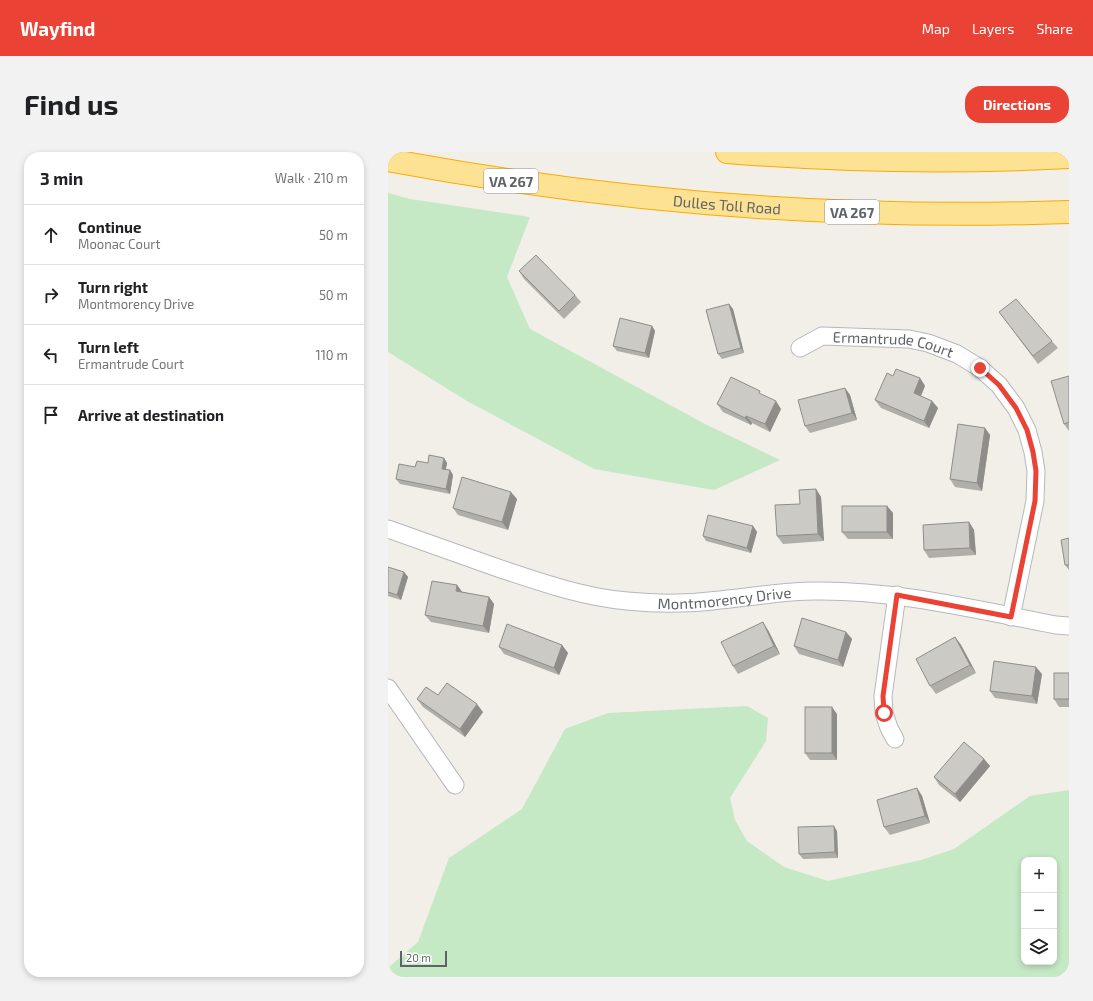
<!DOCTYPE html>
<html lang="en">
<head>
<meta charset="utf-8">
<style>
  body { margin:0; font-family:"Exo 2",sans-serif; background:#f2f2f2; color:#202124 }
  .controls { position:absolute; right:12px; bottom:12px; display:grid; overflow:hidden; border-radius:8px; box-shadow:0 2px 6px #0003 }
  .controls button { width:36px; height:36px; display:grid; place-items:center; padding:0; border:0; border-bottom:1px solid #e0e0e0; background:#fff; color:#202124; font:20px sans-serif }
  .scale { position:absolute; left:12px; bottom:10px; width:47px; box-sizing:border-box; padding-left:4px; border:2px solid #5f6368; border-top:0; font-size:11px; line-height:14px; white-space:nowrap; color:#5f6368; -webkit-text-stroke:3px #fff; paint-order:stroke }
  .stop { position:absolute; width:12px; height:12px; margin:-9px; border:3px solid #ea4335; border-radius:50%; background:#fff }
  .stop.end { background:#ea4335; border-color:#fff; box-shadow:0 1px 4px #0008 }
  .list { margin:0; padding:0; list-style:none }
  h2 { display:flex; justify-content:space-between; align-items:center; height:52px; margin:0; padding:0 16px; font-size:17px }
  h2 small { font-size:13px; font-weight:400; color:#757577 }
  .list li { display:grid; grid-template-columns:26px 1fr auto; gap:12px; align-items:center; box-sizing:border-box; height:60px; padding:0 16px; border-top:1px solid #e0e0e0 }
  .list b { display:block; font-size:15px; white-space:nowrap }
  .list p { margin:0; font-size:13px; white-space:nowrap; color:#757577 }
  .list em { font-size:13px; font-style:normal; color:#757577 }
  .icon { flex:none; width:22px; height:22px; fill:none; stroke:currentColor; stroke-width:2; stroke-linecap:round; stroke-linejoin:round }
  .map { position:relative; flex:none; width:681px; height:825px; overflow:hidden; border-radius:16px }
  header { display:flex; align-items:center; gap:24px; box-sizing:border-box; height:56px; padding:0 20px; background:#ea4335; color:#fff }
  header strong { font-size:19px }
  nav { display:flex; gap:22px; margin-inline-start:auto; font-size:14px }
  .intro { display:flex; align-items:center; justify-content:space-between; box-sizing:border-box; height:96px; padding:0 24px }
  h1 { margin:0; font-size:28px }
  .button { padding:10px 18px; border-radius:16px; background:#ea4335; color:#fff; font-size:14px; font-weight:700 }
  main { display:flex; gap:24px; padding:0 24px }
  aside { flex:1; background:#fff; border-radius:16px; box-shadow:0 2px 6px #0003 }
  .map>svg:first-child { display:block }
</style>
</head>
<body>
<header>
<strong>Wayfind</strong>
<nav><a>Map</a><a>Layers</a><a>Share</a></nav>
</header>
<div class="intro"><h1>Find us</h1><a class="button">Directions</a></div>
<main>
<aside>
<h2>3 min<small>Walk · 210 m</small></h2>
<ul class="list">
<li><svg class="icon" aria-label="ahead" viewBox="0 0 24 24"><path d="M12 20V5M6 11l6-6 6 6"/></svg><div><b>Continue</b><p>Moonac Court</p></div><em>50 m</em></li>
<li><svg class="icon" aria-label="right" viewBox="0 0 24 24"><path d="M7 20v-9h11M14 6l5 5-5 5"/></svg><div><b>Turn right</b><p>Montmorency Drive</p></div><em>50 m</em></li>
<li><svg class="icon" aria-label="left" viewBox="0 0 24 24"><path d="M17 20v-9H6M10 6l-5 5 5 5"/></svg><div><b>Turn left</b><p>Ermantrude Court</p></div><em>110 m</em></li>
<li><svg class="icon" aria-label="arrive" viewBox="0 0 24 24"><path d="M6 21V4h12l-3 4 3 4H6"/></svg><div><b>Arrive at destination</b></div></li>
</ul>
</aside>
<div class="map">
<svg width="681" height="825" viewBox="0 0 681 825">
  <rect width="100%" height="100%" fill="#f1efe8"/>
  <!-- green -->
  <g fill="#c5e8c5" fill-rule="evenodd">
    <polygon points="0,41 22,47 142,65 119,125 142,177 317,272 392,308 326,338 206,317 79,249 0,200"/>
    <path d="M359,554L380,566L378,589L342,646L347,668L359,689L396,715L440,729L533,708L566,697L642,644L681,638V825H0V816L30,790L61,706L134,657L177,577L220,561ZM636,708H666V810H636Z"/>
  </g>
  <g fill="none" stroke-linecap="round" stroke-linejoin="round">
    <defs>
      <g id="minor">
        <path id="s1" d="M412,196L434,184L521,187L540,191L569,202L592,216L611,233L628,256L639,278L645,300L648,319L647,349L623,465"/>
        <path id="s2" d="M0,377C37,390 73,403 110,416C152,430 194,445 239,449C270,452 301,452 332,448C364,445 395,439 427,439C509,438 589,458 668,473L681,474"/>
        <polyline points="0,536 67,633"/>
        <polyline points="507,587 501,576 496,561 495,544 509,443"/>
      </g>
      <g id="highway">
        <path d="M339,0C452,9 567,11 681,5"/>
        <path id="s3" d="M0,8C225,50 452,68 681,60"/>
      </g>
    </defs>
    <!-- minor casing -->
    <use href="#minor" stroke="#b5b8bc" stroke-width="19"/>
    <!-- highway casing -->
    <use href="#highway" stroke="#f9ab00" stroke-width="24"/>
    <!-- minor -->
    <use href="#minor" stroke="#fff" stroke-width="17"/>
    <!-- highway -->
    <use href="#highway" stroke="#fde293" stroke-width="22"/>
  </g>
  <!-- wall -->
  <g fill="#afaea9">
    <polygon points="131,119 187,143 193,150 176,167 136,127"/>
    <polygon points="341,152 345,157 356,201 334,207 330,202"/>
    <polygon points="611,160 664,189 670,196 650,212"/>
    <polygon points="264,174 267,179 261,206 229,199 225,194"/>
    <polygon points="505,224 532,226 537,234 533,244 544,249 550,256 541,276 493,256 487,248"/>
    <polygon points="681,224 681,279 676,272"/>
    <polygon points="457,236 462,243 469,268 422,281 417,274"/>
    <polygon points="375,243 393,257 382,280 364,271 363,273 335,260 329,252"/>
    <polygon points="597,276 602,283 594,339 567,335 562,327"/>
    <polygon points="56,306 59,311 58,317 62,318 65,323 62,342 12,332 8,327 27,315"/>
    <polygon points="428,337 433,345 436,389 395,392 389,384 412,352"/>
    <polygon points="129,347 120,378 70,363 65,356"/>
    <polygon points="499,354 505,361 505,387 460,387 454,380"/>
    <polygon points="581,370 586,378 588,403 541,406 536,398"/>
    <polygon points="365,374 369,380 363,401 318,389 315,384"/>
    <polygon points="681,386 681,418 677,413"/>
    <polygon points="0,415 16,420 20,425 13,448 0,444"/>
    <polygon points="69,433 74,440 101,445 106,452 101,481 43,470 37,463"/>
    <polygon points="380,478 392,502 350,522 345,514"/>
    <polygon points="458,480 464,487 455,515 411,502 406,494"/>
    <polygon points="567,485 573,493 588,521 548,542 542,534"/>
    <polygon points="174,493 180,501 171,523 116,502 111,495"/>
    <polygon points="681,521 681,555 671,555 666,547"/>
    <polygon points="654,522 649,552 607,546 602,539"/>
    <polygon points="50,543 95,560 77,585 35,555 29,547"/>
    <polygon points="449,562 449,608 422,608 417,601"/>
    <polygon points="596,607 602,614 572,650 551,633 546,625"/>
    <polygon points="529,636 534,644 542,671 502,683 496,675"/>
    <polygon points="449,679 450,706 415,707 411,702"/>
  </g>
  <!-- shaded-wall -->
  <g fill="#8f8d8a">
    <polygon points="341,152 345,157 356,201 353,196"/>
    <polygon points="264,174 267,179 261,206 257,201"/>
    <polygon points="532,226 537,234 531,248 526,241"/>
    <polygon points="457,236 462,243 469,268 464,261"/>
    <polygon points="388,249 393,257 382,280 377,272"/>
    <polygon points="544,249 550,256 541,276 536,269"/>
    <polygon points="358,264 364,271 363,273 357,266"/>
    <polygon points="597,276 602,283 594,339 589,331"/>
    <polygon points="56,306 59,311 57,322 54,317"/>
    <polygon points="62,318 65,323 62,342 58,337"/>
    <polygon points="428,337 433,345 436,389 430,382"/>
    <polygon points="123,340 129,347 120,378 114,370"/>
    <polygon points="499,354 505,361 505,387 499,380"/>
    <polygon points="581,370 586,378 588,403 582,396"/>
    <polygon points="365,374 369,380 363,401 359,396"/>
    <polygon points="16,420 20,425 13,448 9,443"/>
    <polygon points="69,433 75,441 68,439"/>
    <polygon points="101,445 106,452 101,481 95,474"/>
    <polygon points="375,470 380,478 392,502 386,494"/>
    <polygon points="458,480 464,487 455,515 450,508"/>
    <polygon points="567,485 573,493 588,521 582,513"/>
    <polygon points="174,493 180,501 171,523 166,516"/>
    <polygon points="648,515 654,522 649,552 644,544"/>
    <polygon points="89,552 95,560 77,585 72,577"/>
    <polygon points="444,555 449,562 449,608 444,601"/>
    <polygon points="596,607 602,614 572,650 567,642"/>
    <polygon points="529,636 534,644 542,671 537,664"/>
    <polygon points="446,674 449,679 450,706 447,700"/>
  </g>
  <!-- building -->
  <g fill="#cccac5" stroke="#8f8d8a">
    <polygon points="148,103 187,143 171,159 131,119"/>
    <polygon points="628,147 664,189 645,204 611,160"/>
    <polygon points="341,152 353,196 330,202 318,158"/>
    <polygon points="232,166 264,174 257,201 225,194"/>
    <polygon points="508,217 532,226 526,241 544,249 536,269 487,248 499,221 505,224"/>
    <polygon points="681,224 681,270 676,272 663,229"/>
    <polygon points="343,225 372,239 371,241 388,249 377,272 358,264 357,266 329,252"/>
    <polygon points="457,236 464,261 417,274 410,248"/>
    <polygon points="570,272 597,276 589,331 562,327"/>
    <polygon points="41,303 56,306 54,317 62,318 58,337 8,327 11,312 27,315 29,309 40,311"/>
    <polygon points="74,325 123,340 114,370 65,356"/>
    <polygon points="428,337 430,382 389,384 387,353 412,352 411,338"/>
    <rect x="454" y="354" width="45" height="26"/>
    <polygon points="320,363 365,374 359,396 315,384"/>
    <polygon points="581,370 582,396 536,398 535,373"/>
    <polygon points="681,386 681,413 677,413 673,388"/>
    <polygon points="0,415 16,420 9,443 0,440"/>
    <polygon points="44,429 69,433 68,439 101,445 95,474 37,463"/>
    <polygon points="414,466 458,480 450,508 406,494"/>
    <polygon points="375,470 386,494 345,514 333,490"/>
    <polygon points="119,472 174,493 166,516 111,495"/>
    <polygon points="567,485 582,513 542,534 528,507"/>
    <polygon points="606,509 648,515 644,544 602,539"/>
    <rect x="666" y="521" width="15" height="26"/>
    <polygon points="59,531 89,552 72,577 29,547 38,535 50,543"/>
    <rect x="417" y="555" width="27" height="46"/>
    <polygon points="576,590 596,607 567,642 546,625"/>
    <polygon points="529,636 537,664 496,675 489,648"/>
    <polygon points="446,674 447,700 411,702 410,675"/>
  </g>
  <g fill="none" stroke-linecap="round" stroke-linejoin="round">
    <!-- route -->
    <polyline stroke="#ea4335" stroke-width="5" points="496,561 495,544 509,443 623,465 647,349 648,319 645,300 639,278 628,256 611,233 592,216"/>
  </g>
  <g text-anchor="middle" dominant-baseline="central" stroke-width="4" stroke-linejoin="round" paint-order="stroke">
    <!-- shield labels -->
    <g fill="#fff" stroke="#8f9295" stroke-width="1">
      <rect x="96" y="17" width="54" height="24" rx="3"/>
      <rect x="437" y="48" width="54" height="24" rx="3"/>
    </g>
    <g font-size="14" font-weight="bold" fill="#5f6368">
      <text x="123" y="29">VA 267</text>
      <text x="464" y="60">VA 267</text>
    </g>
    <!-- street labels -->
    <g font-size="15" fill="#5f6368" stroke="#fff">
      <text stroke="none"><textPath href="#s3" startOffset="342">Dulles Toll Road</textPath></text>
      <text stroke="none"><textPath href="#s1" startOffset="97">Ermantrude Court</textPath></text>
      <text stroke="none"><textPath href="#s2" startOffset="348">Montmorency Drive</textPath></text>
    </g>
  </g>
</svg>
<div class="controls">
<button>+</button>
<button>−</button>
<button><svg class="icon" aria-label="layers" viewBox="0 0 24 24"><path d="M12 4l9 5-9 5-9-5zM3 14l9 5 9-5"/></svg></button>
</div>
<div class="scale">20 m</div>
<div class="stop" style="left:496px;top:561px"></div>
<div class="stop end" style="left:592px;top:216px"></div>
</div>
</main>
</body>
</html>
